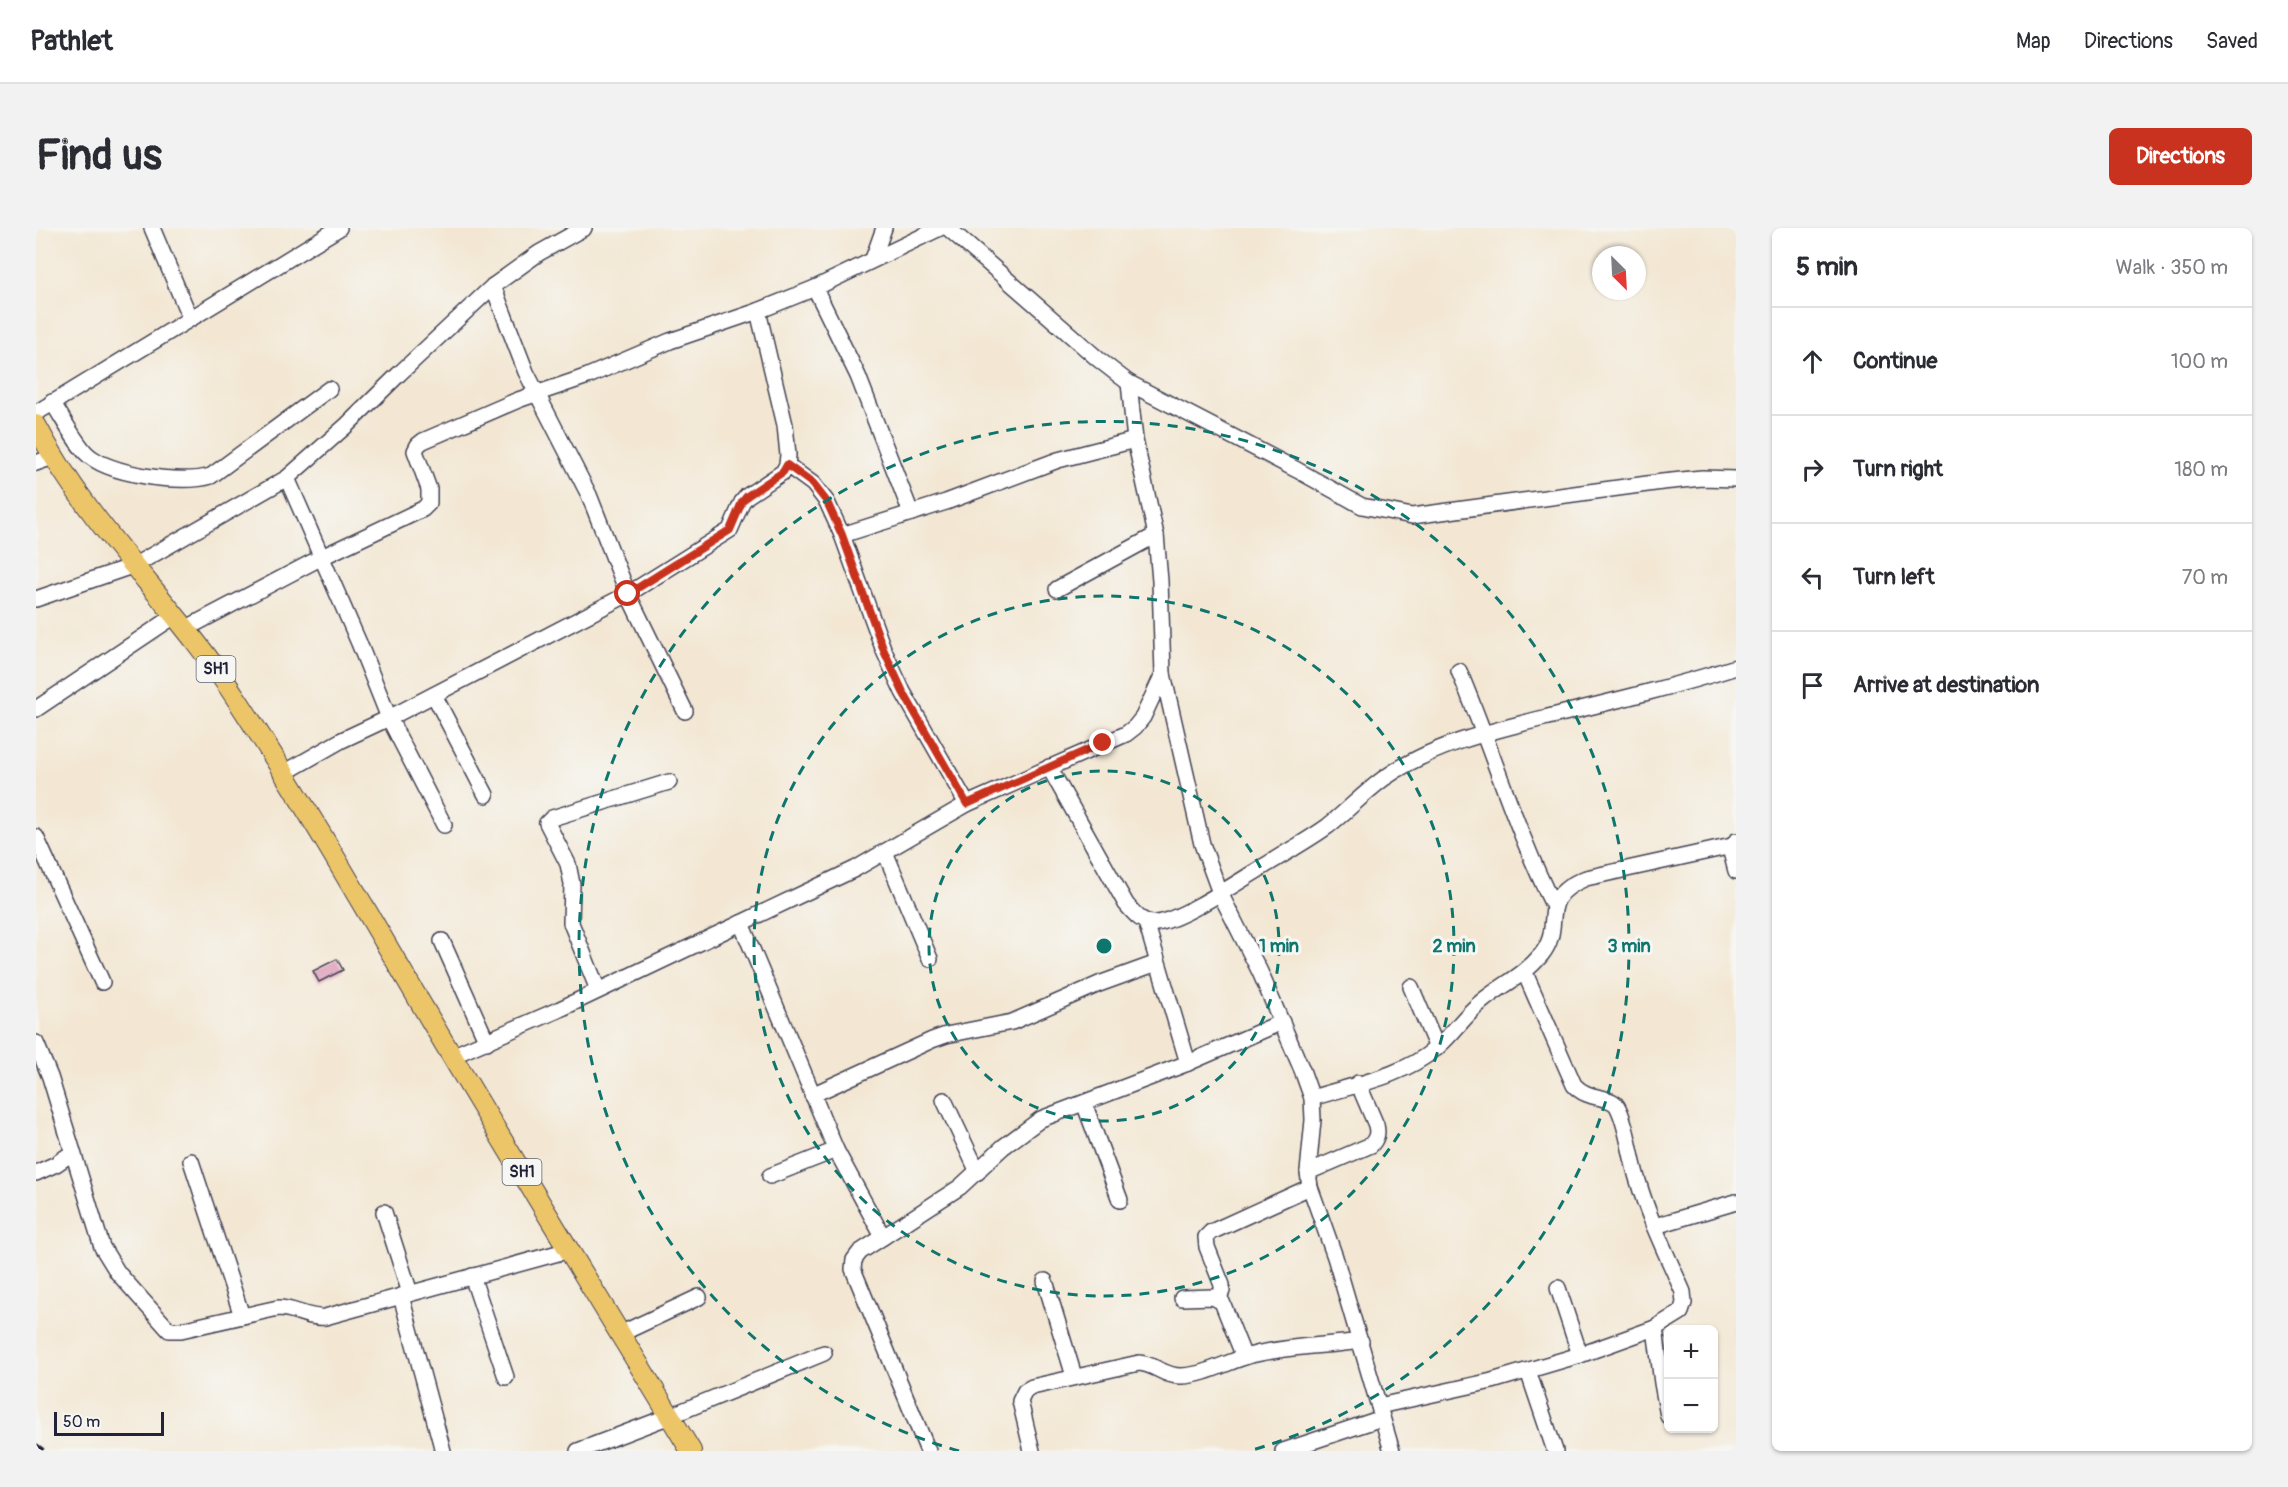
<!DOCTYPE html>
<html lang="en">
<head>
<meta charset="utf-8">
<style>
  body { margin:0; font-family:Pangolin,sans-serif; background:#f2f2f3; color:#2b2b33 }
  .controls { position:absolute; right:18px; bottom:18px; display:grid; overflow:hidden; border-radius:9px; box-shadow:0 2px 4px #0004 }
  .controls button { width:54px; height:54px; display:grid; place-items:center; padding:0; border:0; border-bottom:2px solid #e1e1e2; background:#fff; color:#2b2b33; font:30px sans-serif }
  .compass { position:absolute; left:1556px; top:18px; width:54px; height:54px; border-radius:50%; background:#fff; box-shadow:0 2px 4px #0004; rotate:156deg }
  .scale { position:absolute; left:18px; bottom:15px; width:110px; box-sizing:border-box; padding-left:6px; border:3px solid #22223b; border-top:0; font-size:16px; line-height:21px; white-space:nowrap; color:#22223b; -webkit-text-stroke:4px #f6f6f2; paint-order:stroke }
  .stop { position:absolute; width:18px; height:18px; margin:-14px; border:4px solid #c8321e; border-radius:50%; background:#fff }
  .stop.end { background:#c8321e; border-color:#fff; box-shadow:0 2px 6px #0008 }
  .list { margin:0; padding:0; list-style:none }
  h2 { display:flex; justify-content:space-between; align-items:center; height:78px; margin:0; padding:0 24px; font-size:26px }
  h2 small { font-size:20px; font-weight:400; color:#7c7c81 }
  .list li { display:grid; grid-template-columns:39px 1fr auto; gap:18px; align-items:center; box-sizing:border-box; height:108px; padding:0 24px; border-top:2px solid #e1e1e2 }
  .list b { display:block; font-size:22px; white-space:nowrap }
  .list em { font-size:20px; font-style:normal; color:#7c7c81 }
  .icon { flex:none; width:33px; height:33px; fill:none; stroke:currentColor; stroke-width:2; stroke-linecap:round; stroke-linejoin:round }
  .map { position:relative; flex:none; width:1700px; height:1223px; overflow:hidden; border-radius:9px }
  header { display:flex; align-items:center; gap:36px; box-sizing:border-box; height:84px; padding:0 30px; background:#fff; border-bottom:2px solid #e1e1e2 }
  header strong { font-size:28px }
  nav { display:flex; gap:33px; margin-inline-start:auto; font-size:21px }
  .intro { display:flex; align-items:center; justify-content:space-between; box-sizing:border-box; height:144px; padding:0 36px }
  h1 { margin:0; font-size:42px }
  .button { padding:15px 27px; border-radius:9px; background:#c8321e; color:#fff; font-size:21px; font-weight:700 }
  main { display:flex; gap:36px; padding:0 36px }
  aside { flex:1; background:#fff; border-radius:9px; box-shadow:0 2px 4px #0004 }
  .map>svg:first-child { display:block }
</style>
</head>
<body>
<header>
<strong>Pathlet</strong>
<nav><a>Map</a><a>Directions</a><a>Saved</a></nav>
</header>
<div class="intro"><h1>Find us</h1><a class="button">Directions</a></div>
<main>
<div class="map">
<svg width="1700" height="1223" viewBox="0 0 1700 1223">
  <rect width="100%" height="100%" fill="#f6f6f2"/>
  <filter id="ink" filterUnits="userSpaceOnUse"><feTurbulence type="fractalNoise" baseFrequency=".0167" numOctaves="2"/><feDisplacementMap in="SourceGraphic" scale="12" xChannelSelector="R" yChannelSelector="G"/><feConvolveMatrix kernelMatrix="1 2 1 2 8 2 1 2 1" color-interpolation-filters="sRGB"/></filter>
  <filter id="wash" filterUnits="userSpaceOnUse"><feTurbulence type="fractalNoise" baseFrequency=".008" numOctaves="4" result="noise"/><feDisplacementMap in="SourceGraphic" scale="24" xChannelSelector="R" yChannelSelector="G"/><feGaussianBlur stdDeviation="1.35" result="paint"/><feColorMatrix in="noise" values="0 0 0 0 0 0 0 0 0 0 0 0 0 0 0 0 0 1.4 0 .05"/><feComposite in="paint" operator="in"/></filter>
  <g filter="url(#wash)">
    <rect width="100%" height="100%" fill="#f3e7d3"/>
    <g id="blocks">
      <!-- building -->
      <polygon fill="#d88aac" points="301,731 307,742 283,754 277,743"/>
    </g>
  </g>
  <g filter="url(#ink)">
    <use href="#blocks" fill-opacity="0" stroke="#414052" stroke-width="1.5"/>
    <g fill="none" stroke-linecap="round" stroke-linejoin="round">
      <defs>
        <g id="minor">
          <polyline points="116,0 154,90"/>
          <polyline points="912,0 1062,131 1093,155 1261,242 1326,278 1376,288 1626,254 1666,250 1700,251"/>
          <polyline points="837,31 848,0"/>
          <polyline points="457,58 490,144 553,267 592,366 649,483"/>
          <polyline points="779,60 822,148 875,285"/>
          <path d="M16,174C27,190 37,211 50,225C71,247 147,257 175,248L293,161"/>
          <polyline points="0,185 303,0"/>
          <polyline points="0,235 17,229"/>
          <polyline points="751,237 777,256 791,274 806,307 848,423 867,464 931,576"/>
          <polyline points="251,250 323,415 353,490 408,597"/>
          <polyline points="806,307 910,274 1022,232 1099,212"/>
          <polyline points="1021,361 1120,307"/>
          <polyline points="0,371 99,337 251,250 311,197 363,146 457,58 503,25 548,0"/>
          <polyline points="151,400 286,329 387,281 393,275 393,261 379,223 382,217 387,213 482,172 552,148 634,113 722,83 779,60 904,0"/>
          <path d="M1423,443C1456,521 1480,603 1518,679"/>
          <polyline points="1127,446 1166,616 1184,665 1224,744 1266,842 1276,870 1277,892 1272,944 1274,959 1299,1029 1356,1223"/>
          <polyline points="398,467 450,567"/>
          <polyline points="0,481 140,387"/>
          <path d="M1013,539L1090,676C1098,685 1106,696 1119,695C1144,694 1211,648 1235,634C1254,622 1274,611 1292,598C1311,583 1328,565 1347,551C1396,516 1459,502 1516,488C1578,473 1640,458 1700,439"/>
          <polyline points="248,545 306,512 353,490 592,366 694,302 706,274 711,268 747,244 751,237 752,227 749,197 722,83"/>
          <polyline points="0,609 66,754"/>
          <polyline points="1700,613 1695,624 1700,643"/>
          <polyline points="849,624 894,731"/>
          <polyline points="1110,694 1152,835"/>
          <polyline points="705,695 800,922 734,948"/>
          <polyline points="406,713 451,814"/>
          <polyline points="1375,759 1401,820"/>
          <polyline points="562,762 535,695 536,656 532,636 511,595 516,590 633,554"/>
          <path d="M0,815L14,849L66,1019L82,1045L133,1102H145L242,1080C259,1080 272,1091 289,1089L533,1022"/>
          <polyline points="416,828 522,782 764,667 819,641 931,576 1090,506 1099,499 1107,489 1127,446 1124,353 1120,307 1099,212 1093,155"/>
          <polyline points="776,867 896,812 910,807 976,794 1063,756 1121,735"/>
          <path d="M1276,870C1316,857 1366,849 1399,821C1416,808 1427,789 1444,775C1464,758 1488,748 1505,727C1530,697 1498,671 1550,650L1696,618"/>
          <polyline points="908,872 942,944"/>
          <polyline points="1048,875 1084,972"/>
          <polyline points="800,922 847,1009"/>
          <polyline points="155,933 206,1088"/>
          <path d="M1272,944L1335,917C1341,910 1342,905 1340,897L1322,855"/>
          <polyline points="0,945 20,936 36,925"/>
          <polyline points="348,984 374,1065"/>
          <polyline points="1619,998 1700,974"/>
          <polyline points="436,1048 470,1149"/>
          <polyline points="1009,1053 1038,1148"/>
          <polyline points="1522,1060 1544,1127"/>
          <polyline points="365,1068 407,1223"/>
          <polyline points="1146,1070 1177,1069 1186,1074 1208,1129"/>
          <polyline points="1182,1071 1186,1063 1186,1057 1171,1019 1170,1009 1175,1004 1274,959"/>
          <polyline points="1619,1100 1626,1155 1632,1188"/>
          <polyline points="584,1106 663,1069"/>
          <polyline points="1492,1143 1519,1223"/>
          <path d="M1343,1178L1456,1153L1544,1127L1619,1100L1645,1084L1648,1075L1647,1064C1631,1027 1613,991 1602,953C1595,933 1591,895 1581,878C1574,867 1552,873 1538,857L1489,745"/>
          <polyline points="542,1223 634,1188 788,1125"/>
          <polyline points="892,1223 817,1041 818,1032 824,1024 924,959 967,919 1005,891 1152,835 1246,794"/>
          <path d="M996,1223L984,1173L989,1163L996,1159L1103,1135C1119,1136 1129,1149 1146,1148C1172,1147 1195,1131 1220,1126C1254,1118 1290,1118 1325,1113"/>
          <polyline points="1247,1223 1346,1190"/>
        </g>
        <path id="major" d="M0,197C53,299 140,377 202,473C277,588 344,707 414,825C493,958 575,1090 655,1223"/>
      </defs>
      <!-- minor casing -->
      <use href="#minor" stroke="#414052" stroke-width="18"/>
      <!-- major casing -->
      <use href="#major" stroke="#414052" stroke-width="22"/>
      <!-- minor -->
      <use href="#minor" stroke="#fff" stroke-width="15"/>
      <!-- major -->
      <use href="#major" stroke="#edc569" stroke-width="20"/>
      <!-- rail -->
      <polyline stroke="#22223b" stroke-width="4.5" stroke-dasharray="9 4.5" stroke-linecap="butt" points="0,1217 8,1223"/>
    </g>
  </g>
  <g fill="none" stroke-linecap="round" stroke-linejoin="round" filter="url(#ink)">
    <!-- route -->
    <polyline stroke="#c8321e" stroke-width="8" points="592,366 694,302 706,274 711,268 747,244 751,237 777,256 791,274 806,307 848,423 867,464 931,576 1067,515"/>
  </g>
  <!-- distance rings -->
  <g fill="none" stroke="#0f766e" stroke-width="3" stroke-dasharray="10 8">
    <circle cx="1068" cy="718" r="175"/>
    <circle cx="1068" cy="718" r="350"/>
    <path d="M923 1223A525 525 0 1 1 1213 1223"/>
  </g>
  <g text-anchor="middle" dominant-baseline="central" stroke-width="6" stroke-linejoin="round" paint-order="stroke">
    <!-- shield labels -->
    <g fill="#f6f6f2" stroke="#626272" stroke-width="1.5">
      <rect x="160.5" y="428" width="39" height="26" rx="4.5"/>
      <rect x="466.5" y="931" width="39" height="26" rx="4.5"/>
    </g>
    <g font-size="16" font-weight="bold" fill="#22223b">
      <text x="180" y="441">SH1</text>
      <text x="486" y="944">SH1</text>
    </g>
  </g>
  <circle cx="1068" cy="718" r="9" fill="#0f766e" stroke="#f6f6f2" stroke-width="3"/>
  <g font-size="18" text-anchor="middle" font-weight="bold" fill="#0f766e" stroke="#f6f6f2" stroke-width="6" stroke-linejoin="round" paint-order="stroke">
    <text x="1243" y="724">1 min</text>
    <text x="1418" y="724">2 min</text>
    <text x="1593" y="724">3 min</text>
  </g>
</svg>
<div class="controls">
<button>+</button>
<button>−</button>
</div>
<svg class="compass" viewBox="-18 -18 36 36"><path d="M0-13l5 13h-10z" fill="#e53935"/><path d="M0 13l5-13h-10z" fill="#7c7c81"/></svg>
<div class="scale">50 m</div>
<div class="stop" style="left:592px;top:366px"></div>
<div class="stop end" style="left:1067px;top:515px"></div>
</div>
<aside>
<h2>5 min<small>Walk · 350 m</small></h2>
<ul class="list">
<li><svg class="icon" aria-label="ahead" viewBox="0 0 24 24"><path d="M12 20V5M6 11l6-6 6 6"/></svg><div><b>Continue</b></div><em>100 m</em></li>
<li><svg class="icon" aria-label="right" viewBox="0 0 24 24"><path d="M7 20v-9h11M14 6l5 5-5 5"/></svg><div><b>Turn right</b></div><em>180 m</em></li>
<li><svg class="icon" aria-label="left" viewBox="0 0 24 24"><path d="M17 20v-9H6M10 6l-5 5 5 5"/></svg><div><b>Turn left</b></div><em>70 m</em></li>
<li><svg class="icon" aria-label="arrive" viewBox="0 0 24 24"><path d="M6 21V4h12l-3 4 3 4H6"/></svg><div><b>Arrive at destination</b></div></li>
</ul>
</aside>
</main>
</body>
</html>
